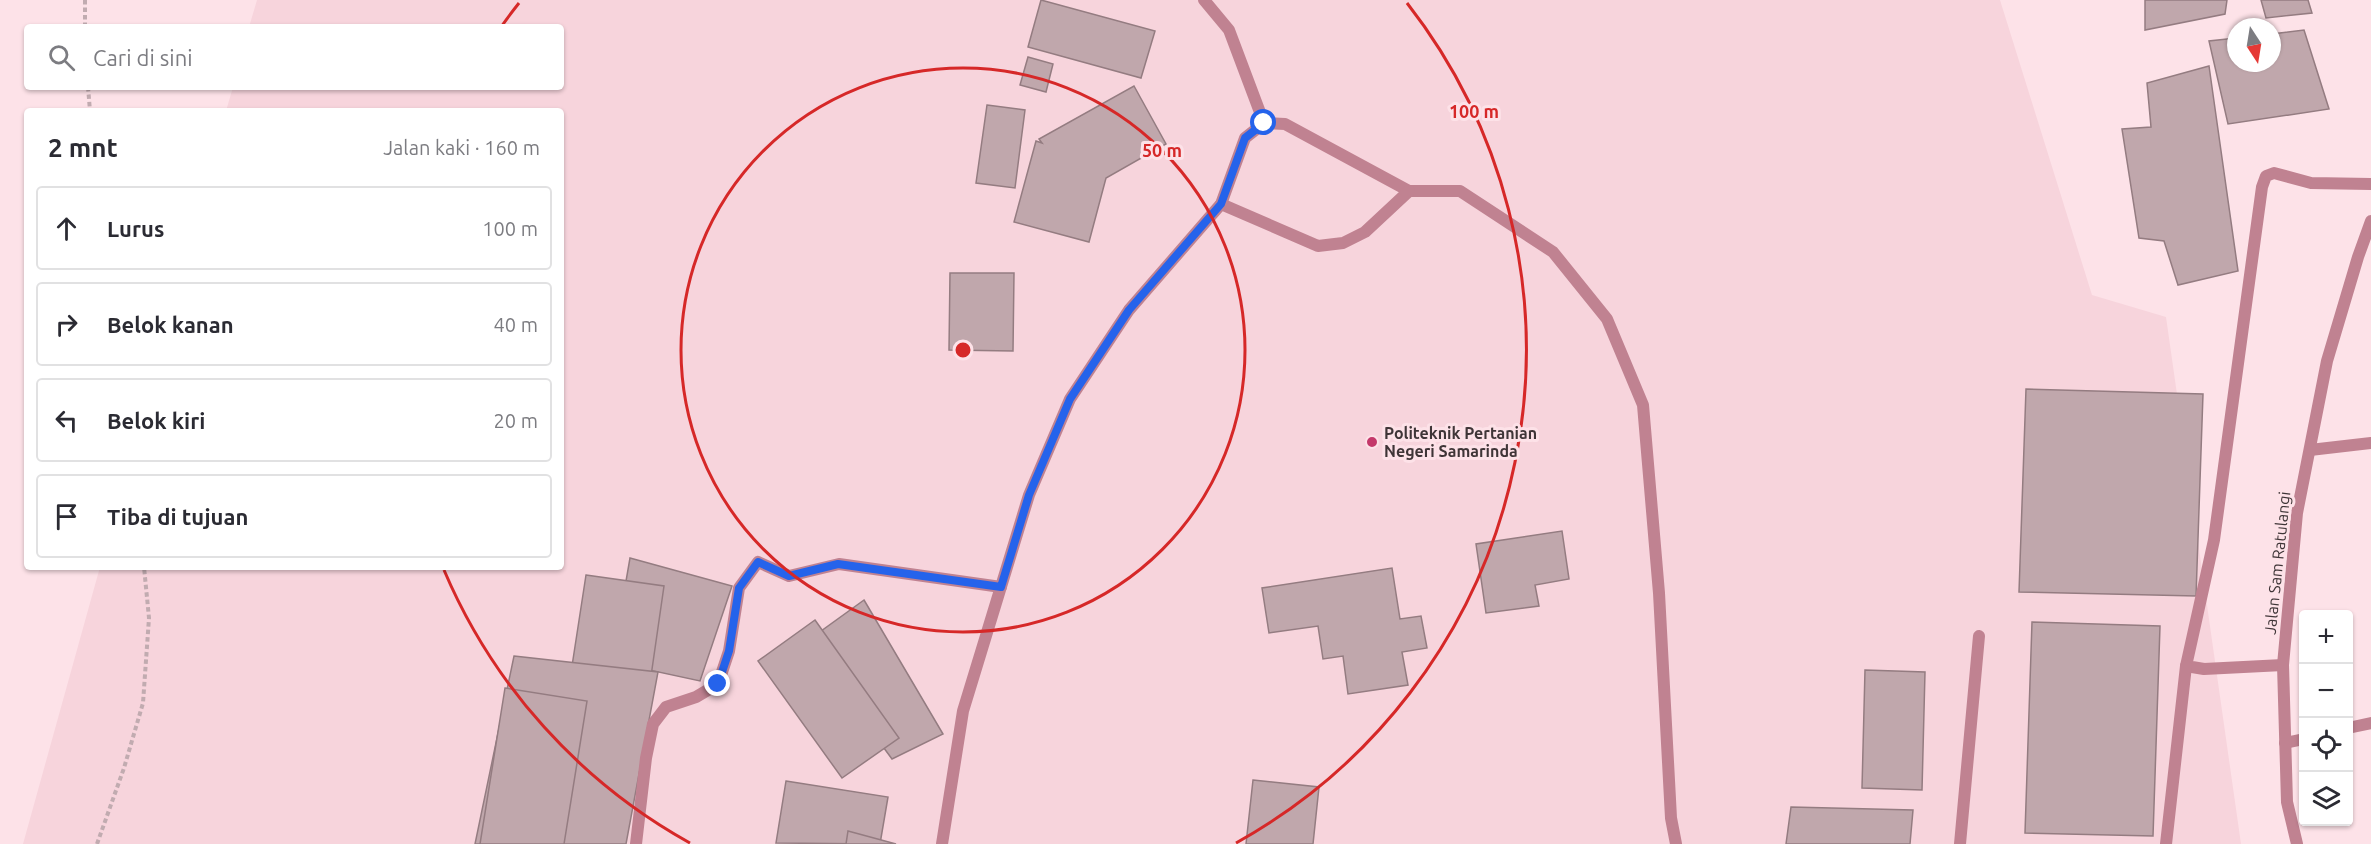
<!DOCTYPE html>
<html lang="id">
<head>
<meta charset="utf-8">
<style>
  body { margin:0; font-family:Ubuntu,sans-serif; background:#f2f2f3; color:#2b2b33 }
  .controls { position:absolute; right:18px; bottom:18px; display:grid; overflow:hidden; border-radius:6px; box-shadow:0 2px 4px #0004 }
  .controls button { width:54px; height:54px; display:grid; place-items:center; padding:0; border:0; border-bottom:2px solid #e1e1e2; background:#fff; color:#2b2b33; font:30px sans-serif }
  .compass { position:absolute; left:2227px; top:18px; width:54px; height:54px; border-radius:50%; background:#fff; box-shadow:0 2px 4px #0004; rotate:168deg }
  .stop { position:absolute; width:18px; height:18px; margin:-14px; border:4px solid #2563eb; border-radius:50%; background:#fff }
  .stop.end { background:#2563eb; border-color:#fff; box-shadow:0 2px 6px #0008 }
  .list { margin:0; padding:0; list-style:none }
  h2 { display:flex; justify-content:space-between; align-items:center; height:78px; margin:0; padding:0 24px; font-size:26px }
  h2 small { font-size:20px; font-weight:400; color:#7c7c81 }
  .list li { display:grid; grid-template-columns:39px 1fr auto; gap:18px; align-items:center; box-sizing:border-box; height:84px; margin:0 12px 12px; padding:0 12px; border:2px solid #e1e1e2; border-radius:6px }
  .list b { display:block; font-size:22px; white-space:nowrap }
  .list em { font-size:20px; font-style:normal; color:#7c7c81 }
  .icon { flex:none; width:33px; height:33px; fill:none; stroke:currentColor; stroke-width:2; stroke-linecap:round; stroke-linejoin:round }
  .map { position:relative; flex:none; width:2371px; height:844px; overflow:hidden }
  .search { position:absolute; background:#fff; box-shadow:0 2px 4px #0004; left:24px; top:24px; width:540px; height:66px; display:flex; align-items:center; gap:15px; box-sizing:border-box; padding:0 21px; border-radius:6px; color:#7c7c81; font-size:22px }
  .panel { position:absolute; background:#fff; box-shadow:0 2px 4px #0004; left:24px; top:108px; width:540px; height:462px; border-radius:6px }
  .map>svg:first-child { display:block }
</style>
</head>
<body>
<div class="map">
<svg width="2371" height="844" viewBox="0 0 2371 844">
  <rect width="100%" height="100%" fill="#fde2e8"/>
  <!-- built -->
  <polygon fill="#f7d4dc" points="257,0 2000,0 2092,295 2166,317 2241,844 23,844 100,567 561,567 561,111 226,111 233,87 561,87 561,27 249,27"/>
  <!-- building -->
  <g fill="#c0a7ac" stroke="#947c81" stroke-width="1.5">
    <polygon points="1041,0 1155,31 1141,78 1028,47"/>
    <polygon points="2145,0 2227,0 2225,14 2145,30"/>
    <polygon points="2261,0 2308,0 2312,13 2266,18"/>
    <polygon points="2304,30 2329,109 2228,124 2209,41 2236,38 2236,63 2272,63 2272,34"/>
    <polygon points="1028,57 1053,64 1046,92 1020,85"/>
    <polygon points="2209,66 2238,271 2178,285 2164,241 2139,238 2122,129 2151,127 2147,83"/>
    <polygon points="1134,86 1166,144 1106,178 1089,242 1014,222 1036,141 1042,143 1039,139"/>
    <polygon points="987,105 1025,110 1015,188 976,183"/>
    <polygon points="950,273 1014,273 1013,351 949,350"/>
    <polygon points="2026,389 2203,394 2196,596 2019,592"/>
    <polygon points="1562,531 1569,579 1535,585 1539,606 1486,613 1476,544"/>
    <polygon points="630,558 732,586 700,681 612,662"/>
    <polygon points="1392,568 1400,619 1421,616 1427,648 1402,652 1408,685 1348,694 1343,656 1323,659 1318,626 1269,633 1262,588"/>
    <polygon points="586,575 664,586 649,690 570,679"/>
    <polygon points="864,600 943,734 892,759 806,642"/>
    <polygon points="815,620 899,738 842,778 758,661"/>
    <polygon points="2032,622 2160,626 2153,836 2025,833"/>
    <polygon points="514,656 658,672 626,844 475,844"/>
    <polygon points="1865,670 1925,672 1922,790 1862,788"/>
    <polygon points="505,688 587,701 564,844 480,844"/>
    <polygon points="1253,780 1319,787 1313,844 1246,844"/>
    <polygon points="786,781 888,797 880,844 776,843"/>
    <polygon points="1791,807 1913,810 1910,844 1786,844"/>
    <polygon points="848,831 896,844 846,844"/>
  </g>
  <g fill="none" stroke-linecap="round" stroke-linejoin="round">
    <!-- path -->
    <g stroke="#c1abb0" stroke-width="4" stroke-dasharray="4.5 3" stroke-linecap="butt">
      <polyline points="85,27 85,0"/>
      <polyline points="88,87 90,111"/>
      <polyline points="97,844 124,768 143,703 149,618 144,567"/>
    </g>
    <!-- lane -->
    <g stroke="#c08291" stroke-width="12">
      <polyline points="1204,0 1229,30 1264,123 1285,124 1409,191 1460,191 1553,252 1607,319 1643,405 1659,593 1671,818 1676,844"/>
      <polyline points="1221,204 1318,246 1343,243 1365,232 1409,191"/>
      <polyline points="2283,665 2204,669 2186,666 2214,540 2262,187 2266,176 2274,173 2311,183 2371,184"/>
      <polyline points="636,844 646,758 653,724 666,707 696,697 718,684 729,651 739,588 758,562 789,576 839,564 1001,587"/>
      <polyline points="942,844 963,711 1029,495 1070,399 1129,310 1221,204 1245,138 1264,123"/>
      <polyline points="1960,844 1979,636"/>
      <polyline points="2166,844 2186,666"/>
    </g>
    <!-- street -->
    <g stroke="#c08291" stroke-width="12">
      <polyline points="2310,450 2371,443"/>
      <polyline points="2348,728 2371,723"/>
      <polyline points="2285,743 2304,739"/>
      <polyline points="2297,844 2287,802 2283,665 2297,513 2327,361 2358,257 2371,221"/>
    </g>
  </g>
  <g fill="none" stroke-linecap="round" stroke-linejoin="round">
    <!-- route -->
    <polyline stroke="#2563eb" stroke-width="8" points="718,684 729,651 739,588 758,562 789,576 838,564 1001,587 1029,495 1070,399 1129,310 1221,204 1245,138 1264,123"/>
  </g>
  <!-- distance rings -->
  <g fill="none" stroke="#d62828" stroke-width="3">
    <circle cx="963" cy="350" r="282"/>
    <path d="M690 843A564 564 0 0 1 444 570M501 27A564 564 0 0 1 519 3M1407 3A564 564 0 0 1 1236 843"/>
  </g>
  <!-- markers -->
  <circle fill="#c4386a" stroke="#fde2e8" stroke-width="2" cx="1372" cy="442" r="6"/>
  <g text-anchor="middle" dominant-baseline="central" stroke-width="6" stroke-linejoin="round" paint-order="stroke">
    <!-- poi labels -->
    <g font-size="16" font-weight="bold" fill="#3f3537" stroke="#fde2e8" text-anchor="start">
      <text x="1384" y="433">Politeknik Pertanian<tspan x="1384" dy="18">Negeri Samarinda</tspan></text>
    </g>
    <!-- street labels -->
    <g font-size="16" fill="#3f3537" stroke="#fde2e8">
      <text transform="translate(2277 563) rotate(-84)">Jalan Sam Ratulangi</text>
    </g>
  </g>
  <circle cx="963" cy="350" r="9" fill="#d62828" stroke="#fde2e8" stroke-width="3"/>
  <g font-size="18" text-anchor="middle" font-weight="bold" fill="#d62828" stroke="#fde2e8" stroke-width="6" stroke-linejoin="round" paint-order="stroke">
    <text x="1474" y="118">100 m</text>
    <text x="1162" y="157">50 m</text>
  </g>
</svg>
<div class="controls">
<button>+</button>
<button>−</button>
<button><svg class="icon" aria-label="locate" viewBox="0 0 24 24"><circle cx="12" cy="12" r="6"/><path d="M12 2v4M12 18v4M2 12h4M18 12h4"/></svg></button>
<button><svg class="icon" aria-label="layers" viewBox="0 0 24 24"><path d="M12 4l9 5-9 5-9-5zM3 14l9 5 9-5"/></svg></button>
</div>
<svg class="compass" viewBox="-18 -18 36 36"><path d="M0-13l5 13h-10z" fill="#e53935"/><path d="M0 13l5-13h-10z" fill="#7c7c81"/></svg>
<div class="stop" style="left:1264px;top:123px"></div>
<div class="stop end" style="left:718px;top:684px"></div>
<div class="search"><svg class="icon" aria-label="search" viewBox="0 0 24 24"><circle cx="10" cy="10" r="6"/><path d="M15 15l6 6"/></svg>Cari di sini</div>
<section class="panel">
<h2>2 mnt<small>Jalan kaki · 160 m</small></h2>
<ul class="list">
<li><svg class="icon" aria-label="ahead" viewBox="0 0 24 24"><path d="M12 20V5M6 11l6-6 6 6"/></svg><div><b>Lurus</b></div><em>100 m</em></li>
<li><svg class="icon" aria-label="right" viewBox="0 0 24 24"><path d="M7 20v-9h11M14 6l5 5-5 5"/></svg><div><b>Belok kanan</b></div><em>40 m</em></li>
<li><svg class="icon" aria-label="left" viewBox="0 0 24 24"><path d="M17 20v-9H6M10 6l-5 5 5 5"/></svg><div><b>Belok kiri</b></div><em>20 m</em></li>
<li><svg class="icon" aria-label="arrive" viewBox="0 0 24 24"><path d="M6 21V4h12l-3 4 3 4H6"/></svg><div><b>Tiba di tujuan</b></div></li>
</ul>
</section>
</div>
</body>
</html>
